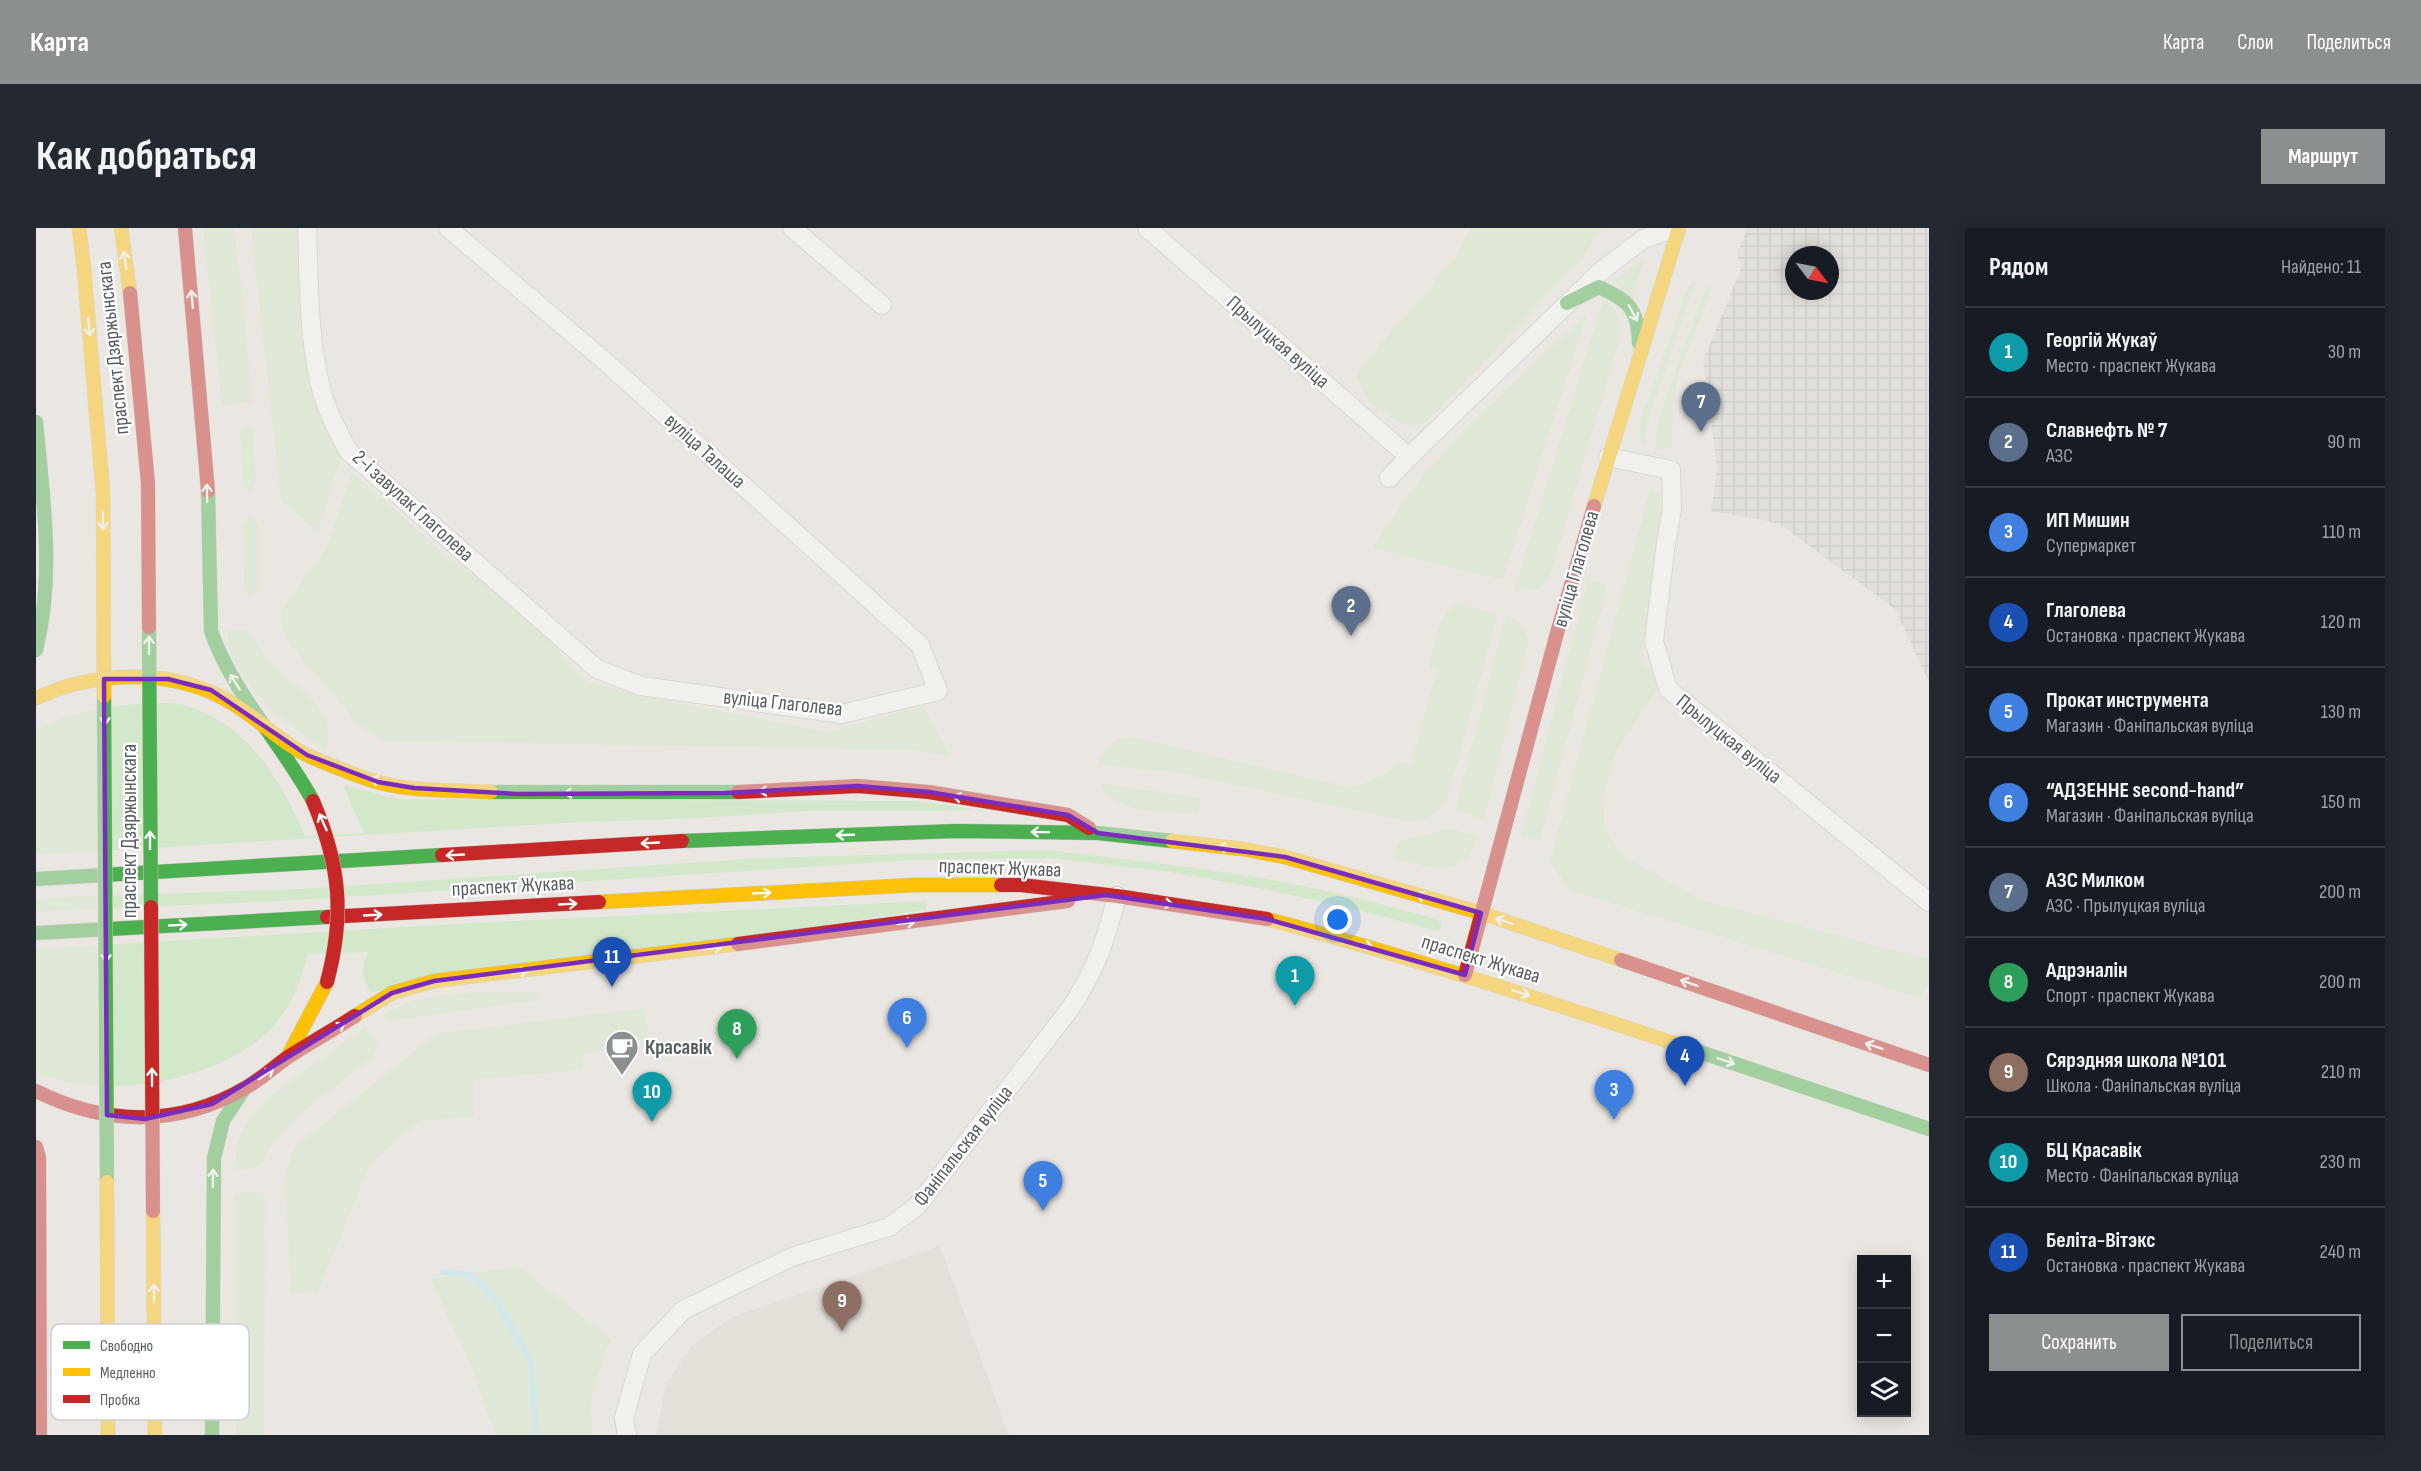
<!DOCTYPE html>
<html lang="ru">
<head>
<meta charset="utf-8">
<style>
  body { margin:0; font-family:"Sofia Sans Condensed",sans-serif; background:#242831; color:#f1f3f6 }
  .controls { position:absolute; right:18px; bottom:18px; display:grid; overflow:hidden; border-radius:0px; box-shadow:0 3px 15px #0003 }
  .controls button { width:54px; height:54px; display:grid; place-items:center; padding:0; border:0; border-bottom:2px solid #363941; background:#171b24; color:#f1f3f6; font:30px sans-serif }
  .compass { position:absolute; left:1749px; top:18px; width:54px; height:54px; border-radius:50%; background:#171b24; box-shadow:0 3px 15px #0003; rotate:122deg }
  .you { position:absolute; left:1302px; top:692px; width:21px; height:21px; margin:-15px; border:4px solid #fff; border-radius:50%; background:#1a73e8; box-shadow:0 0 0 9px #1a73e833 }
  .badge { display:grid; place-items:center; width:39px; height:39px; border-radius:50%; background:#8b8f8f; color:#fff; font-size:20px; font-weight:700 }
  .pin { position:absolute; translate:-50% -50px; filter:drop-shadow(0 2px 3px #0008) }
  .pin::after { content:''; position:absolute; top:32px; width:21px; height:18px; background:inherit; clip-path:polygon(0 0,100% 0,50% 100%) }
  .list { margin:0; padding:0; list-style:none }
  h2 { display:flex; justify-content:space-between; align-items:center; height:78px; margin:0; padding:0 24px; font-size:26px }
  h2 small { font-size:20px; font-weight:400; color:#9ea1a6 }
  .list li { display:grid; grid-template-columns:39px 1fr auto; gap:18px; align-items:center; box-sizing:border-box; height:90px; padding:0 24px; border-top:2px solid #363941 }
  .list b { display:block; font-size:22px; white-space:nowrap }
  .list p { margin:0; font-size:20px; white-space:nowrap; color:#9ea1a6 }
  .list em { font-size:20px; font-style:normal; color:#9ea1a6 }
  .actions { display:flex; gap:12px; padding:18px 24px }
  .actions a { flex:1; padding:14px 0; border:2px solid #8b8f8f; border-radius:0px; text-align:center; font-size:21px; color:#8b8f8f }
  .actions .main { background:#8b8f8f; color:#fff }
  .icon { flex:none; width:33px; height:33px; fill:none; stroke:currentColor; stroke-width:2; stroke-linecap:round; stroke-linejoin:round }
  .map { position:relative; flex:none; width:1893px; height:1207px; overflow:hidden; border-radius:0px }
  header { display:flex; align-items:center; gap:36px; box-sizing:border-box; height:84px; padding:0 30px; background:#8b8f8f; color:#fff }
  header strong { font-size:28px }
  nav { display:flex; gap:33px; margin-inline-start:auto; font-size:21px }
  .intro { display:flex; align-items:center; justify-content:space-between; box-sizing:border-box; height:144px; padding:0 36px }
  h1 { margin:0; font-size:42px }
  .button { padding:15px 27px; border-radius:0px; background:#8b8f8f; color:#fff; font-size:21px; font-weight:700 }
  main { display:flex; gap:36px; padding:0 36px }
  aside { flex:1; background:#171b24; border-radius:0px; box-shadow:0 3px 15px #0003 }
  .map>svg:first-child { display:block }
</style>
</head>
<body>
<header>
<strong>Карта</strong>
<nav><a>Карта</a><a>Слои</a><a>Поделиться</a></nav>
</header>
<div class="intro"><h1>Как добраться</h1><a class="button">Маршрут</a></div>
<main>
<div class="map">
<svg width="1893" height="1207" viewBox="0 0 1893 1207">
  <defs>
    <pattern id="industrial-grid" width="8" height="8" patternUnits="userSpaceOnUse" patternTransform="scale(1.5)"><rect width="8" height="8" fill="#dbd8d3"/><path d="M0 4h8M4 0v8" fill="none" stroke="#b4b2af"/></pattern>
  </defs>
  <rect width="100%" height="100%" fill="#eae7e2"/>
  <!-- industrial -->
  <path fill="url(#industrial-grid)" fill-rule="evenodd" d="M1712,0H1893V454L1859,381L1742,295L1675,283L1681,241L1667,133L1706,38L1702,31V22ZM1758,27H1794V63H1758Z"/>
  <!-- education -->
  <polygon fill="#dcd7d1" points="904,1018 973,1207 620,1207 630,1156 656,1117 696,1089"/>
  <!-- grass -->
  <g fill="#d3e8cb">
    <polygon points="167,0 198,0 208,83 216,174 186,178"/>
    <polygon points="215,0 265,0 289,194 305,228 282,304 245,273"/>
    <polygon points="1435,0 1566,0 1547,30 1401,184 1387,196 1371,197 1358,192 1332,173 1320,148 1336,126 1418,31"/>
    <polygon points="1608,30 1596,74 1578,52"/>
    <polygon points="1661,51 1612,193 1609,219 1603,208 1604,193 1651,61"/>
    <polygon points="1673,58 1676,62 1643,145 1637,180 1636,219 1619,222 1621,195 1670,59"/>
    <path d="M1567,71C1585,83 1585,97 1582,117L1513,352L1502,361L1478,363Z"/>
    <polygon points="1551,86 1467,352 1336,320 1379,258 1420,209"/>
    <polygon points="212,198 217,200 220,255 215,264 207,259 204,206"/>
    <polygon points="316,243 407,325 491,387 551,454 637,474 792,504 887,478 914,528 874,522 348,513 323,497 251,413 245,399 245,382 291,319"/>
    <polygon points="1614,261 1629,267 1606,433 1626,455 1581,522 1567,569 1569,603 1588,628 1666,672 1893,731 1893,754 1884,770 1533,662 1514,633"/>
    <polygon points="211,289 216,289 223,297 223,362 214,368 211,367 208,359 207,300"/>
    <polygon points="1552,351 1572,357 1504,613 1485,609"/>
    <path d="M1423,376L1462,386L1412,569C1404,585 1390,593 1373,594L1138,544L1061,537C1066,519 1078,509 1097,509L1307,558C1328,559 1349,547 1364,534L1375,536L1401,441L1393,439C1398,420 1401,382 1423,376Z"/>
    <path d="M1470,387C1483,391 1490,399 1493,413L1448,591L1419,582Z"/>
    <path d="M209,402C218,407 218,411 223,419C237,443 279,465 290,491C295,502 294,512 287,521C248,495 194,453 191,403Z"/>
    <path d="M115,475C126,475 141,474 152,478C214,499 245,552 269,608L328,605L307,557L363,571L880,573L938,581L906,583H776L644,591L545,594L0,627V502C38,482 73,478 115,475Z"/>
    <path d="M1064,555L1165,570L1163,586C1132,583 1078,588 1064,555Z"/>
    <path d="M1413,600L1442,608C1430,654 1390,640 1357,630L1362,614Z"/>
    <path d="M1011,622C1086,631 1162,639 1237,652C1292,662 1346,676 1401,691L1406,698L1403,702H1398L1322,682L1233,662L1134,644L1013,630L878,632L264,672L0,684V670L264,661L725,630Z"/>
    <path d="M890,673V682L334,764L326,747L331,724L272,726C266,750 254,781 236,800C185,853 66,875 0,844V721L417,696Z"/>
    <path d="M503,764V772L355,793L348,787C392,758 452,766 503,764Z"/>
    <polygon points="608,780 614,809 547,827 547,842 437,852 438,889 384,893 334,936 282,1064 255,1066 249,949 255,928 262,916 397,808 405,805"/>
    <path d="M330,798L342,816L337,829L256,893L235,917L226,936L217,941H199C200,909 208,893 231,870Z"/>
    <path d="M213,963C223,964 226,966 229,975L228,1207H200L199,966Z"/>
    <polygon points="477,1039 487,1042 576,1112 570,1122 555,1172 556,1207 459,1207 433,1132 394,1051"/>
  </g>
  <g fill="none" stroke-linecap="round" stroke-linejoin="round">
    <!-- stream -->
    <polyline stroke="#b5e7f6" stroke-width="6" points="407,1044 435,1047 461,1073 495,1134 500,1207"/>
    <defs>
      <g id="street">
        <path d="M271,0C273,51 272,106 284,156C289,180 301,202 313,224L561,441L605,458L806,486L902,463L884,417L571,135L412,0"/>
        <polyline points="756,0 846,77"/>
        <polyline points="1111,0 1373,229"/>
        <polyline points="1572,229 1635,242 1636,281 1630,315 1618,413 1632,461 1893,674"/>
        <polyline points="1353,250 1373,229 1564,44 1607,11 1639,0"/>
        <path d="M591,1207L588,1190L606,1126L647,1082L756,1029L853,999L881,978L1034,781C1060,741 1069,714 1081,668"/>
      </g>
      <g id="fast">
        <path d="M1531,75L1563,59C1593,73 1602,81 1603,115"/>
        <path d="M0,194C7,270 19,347 0,422"/>
        <path d="M172,263L175,403C197,466 245,514 277,573"/>
        <polyline points="455,564 702,564"/>
        <polyline points="646,613 920,603 1062,605 1136,613"/>
        <polyline points="0,651 406,627"/>
        <polyline points="0,705 291,689"/>
        <polyline points="1655,821 1893,901"/>
        <polyline points="176,1207 178,930 187,893 208,861"/>
      </g>
      <g id="slow">
        <polyline points="43,0 48,41"/>
        <polyline points="85,0 94,65"/>
        <polyline points="1558,278 1643,0"/>
        <path d="M0,470C13,465 26,459 39,456C95,442 157,447 205,481C228,496 247,516 273,528C294,537 318,547 341,554C377,564 418,562 455,564"/>
        <polyline points="1136,613 1207,621 1249,629 1445,685 1585,732"/>
        <polyline points="563,674 879,657 965,657"/>
        <path d="M1231,691C1374,729 1515,774 1655,821"/>
        <polyline points="319,788 356,765 398,753 702,716"/>
        <polyline points="252,828 291,754"/>
      </g>
      <g id="jam">
        <polyline points="149,0 172,263"/>
        <polyline points="702,564 822,558 893,564 1032,587 1053,600"/>
        <polyline points="406,627 646,613"/>
        <polyline points="965,657 985,657 1081,668 1231,691"/>
        <polyline points="291,689 563,674"/>
        <polyline points="702,716 1032,673"/>
        <polyline points="1585,732 1893,837"/>
        <polyline points="1429,747 1521,405 1558,278"/>
        <path d="M0,863C70,898 143,899 211,859C226,850 238,839 252,829C274,815 297,802 319,788"/>
        <polyline points="0,919 3,929 4,1207"/>
      </g>
    </defs>
    <!-- street casing -->
    <use href="#street" stroke="#c5c5c4" stroke-width="20"/>
    <!-- fast casing -->
    <use href="#fast" stroke="#c6c6c5" stroke-width="15"/>
    <!-- slow casing -->
    <use href="#slow" stroke="#c6c6c5" stroke-width="15"/>
    <!-- jam casing -->
    <use href="#jam" stroke="#c6c6c5" stroke-width="15"/>
    <!-- street -->
    <use href="#street" stroke="#fcfbfb" stroke-width="18"/>
    <!-- fast -->
    <use href="#fast" stroke="#4caf50" stroke-width="14"/>
    <!-- slow -->
    <use href="#slow" stroke="#ffc107" stroke-width="14"/>
    <!-- jam -->
    <use href="#jam" stroke="#c62828" stroke-width="14"/>
    <defs>
      <g id="fast-bridge">
        <polyline points="113,399 115,679"/>
        <polyline points="68,468 71,954"/>
      </g>
      <g id="slow-bridge">
        <polyline points="48,41 67,265 68,468"/>
        <polyline points="71,954 72,1207"/>
        <polyline points="117,983 119,1207"/>
      </g>
      <g id="jam-bridge">
        <polyline points="94,65 112,255 113,399"/>
        <path d="M277,573C304,637 309,687 291,754"/>
        <polyline points="115,679 117,983"/>
      </g>
    </defs>
    <!-- fast-bridge casing -->
    <use href="#fast-bridge" stroke="#d5c3ae" stroke-width="15" stroke-linecap="butt"/>
    <!-- slow-bridge casing -->
    <use href="#slow-bridge" stroke="#d5c3ae" stroke-width="15" stroke-linecap="butt"/>
    <!-- jam-bridge casing -->
    <use href="#jam-bridge" stroke="#d5c3ae" stroke-width="15" stroke-linecap="butt"/>
    <!-- fast-bridge -->
    <use href="#fast-bridge" stroke="#4caf50" stroke-width="14"/>
    <!-- slow-bridge -->
    <use href="#slow-bridge" stroke="#ffc107" stroke-width="14"/>
    <!-- jam-bridge -->
    <use href="#jam-bridge" stroke="#c62828" stroke-width="14"/>
  </g>
  <!-- one-way arrows -->
  <defs><path id="oneway-shaft" d="M-6 0H5M1.5-3L5.5 0L1.5 3" fill="none" stroke-width="1.6" stroke-linecap="round" stroke-linejoin="round" transform="scale(1.5)"/></defs>
  <g stroke="#f6fbf6">
    <use href="#oneway-shaft" transform="translate(89 32) rotate(-98)"/>
    <use href="#oneway-shaft" transform="translate(156 71) rotate(-95)"/>
    <use href="#oneway-shaft" transform="translate(1597 85) rotate(62)"/>
    <use href="#oneway-shaft" transform="translate(53 99) rotate(85)"/>
    <use href="#oneway-shaft" transform="translate(171 265) rotate(-91)"/>
    <use href="#oneway-shaft" transform="translate(67 293) rotate(90)"/>
    <use href="#oneway-shaft" transform="translate(113 417) rotate(-90)"/>
    <use href="#oneway-shaft" transform="translate(199 454) rotate(-122)"/>
    <use href="#oneway-shaft" transform="translate(69 488) rotate(90)"/>
    <use href="#oneway-shaft" transform="translate(343 553) rotate(-166)"/>
    <use href="#oneway-shaft" transform="translate(732 563) rotate(177)"/>
    <use href="#oneway-shaft" transform="translate(537 565) rotate(178)"/>
    <use href="#oneway-shaft" transform="translate(926 570) rotate(-169)"/>
    <use href="#oneway-shaft" transform="translate(287 594) rotate(-114)"/>
    <use href="#oneway-shaft" transform="translate(1004 604) rotate(-179)"/>
    <use href="#oneway-shaft" transform="translate(809 607) rotate(178)"/>
    <use href="#oneway-shaft" transform="translate(114 612) rotate(-90)"/>
    <use href="#oneway-shaft" transform="translate(614 615) rotate(177)"/>
    <use href="#oneway-shaft" transform="translate(1191 620) rotate(-174)"/>
    <use href="#oneway-shaft" transform="translate(419 627) rotate(177)"/>
    <use href="#oneway-shaft" transform="translate(726 665) rotate(-3)"/>
    <use href="#oneway-shaft" transform="translate(1389 669) rotate(-164)"/>
    <use href="#oneway-shaft" transform="translate(1128 675) rotate(8)"/>
    <use href="#oneway-shaft" transform="translate(532 676) rotate(-3)"/>
    <use href="#oneway-shaft" transform="translate(337 687) rotate(-3)"/>
    <use href="#oneway-shaft" transform="translate(1468 693) rotate(-162)"/>
    <use href="#oneway-shaft" transform="translate(870 695) rotate(-7)"/>
    <use href="#oneway-shaft" transform="translate(142 697) rotate(-3)"/>
    <use href="#oneway-shaft" transform="translate(1328 717) rotate(16)"/>
    <use href="#oneway-shaft" transform="translate(677 720) rotate(-7)"/>
    <use href="#oneway-shaft" transform="translate(70 725) rotate(90)"/>
    <use href="#oneway-shaft" transform="translate(483 744) rotate(-7)"/>
    <use href="#oneway-shaft" transform="translate(1653 755) rotate(-161)"/>
    <use href="#oneway-shaft" transform="translate(1485 765) rotate(17)"/>
    <use href="#oneway-shaft" transform="translate(301 800) rotate(-31)"/>
    <use href="#oneway-shaft" transform="translate(1838 818) rotate(-161)"/>
    <use href="#oneway-shaft" transform="translate(1690 833) rotate(19)"/>
    <use href="#oneway-shaft" transform="translate(230 846) rotate(-35)"/>
    <use href="#oneway-shaft" transform="translate(116 849) rotate(-90)"/>
    <use href="#oneway-shaft" transform="translate(177 950) rotate(-89)"/>
    <use href="#oneway-shaft" transform="translate(118 1065) rotate(-90)"/>
  </g>
  <!-- marked area -->
  <path d="M0 0H1893V1207H0ZM68,451H132L175,462L271,527L342,554L378,560L481,566L689,565L822,558L893,564L1032,587L1062,605L1249,629L1445,685L1429,747L1231,691L1070,667L398,753L356,765L176,876L109,891L71,887Z" fill="#eae7e2" fill-opacity=".55" fill-rule="evenodd"/>
  <path fill="none" stroke="#7b2cbf" stroke-width="4.5" stroke-linejoin="round" d="M68,451H132L175,462L271,527L342,554L378,560L481,566L689,565L822,558L893,564L1032,587L1062,605L1249,629L1445,685L1429,747L1231,691L1070,667L398,753L356,765L176,876L109,891L71,887Z"/>
  <!-- icons -->
  <defs>
    <symbol id="cafe-pin" viewBox="-11 -11 22 30"><path d="M0 17L-7.5 6A9.5 9.5 0 1 1 7.5 6Z" fill="#8b8f8f" stroke="#fff"/><path d="M-5.5-4.5H6V0H3Q3 3.5 0 3.5H-2.5Q-5.5 3.5-5.5 0ZM3-3.2v2h1.7v-2ZM-6 4.5H4V6H-6Z" fill="#fff"/></symbol>
  </defs>
  <g fill-rule="evenodd">
    <use href="#cafe-pin" x="567" y="800" width="38" height="52"/>
  </g>
  <g text-anchor="middle" dominant-baseline="central" stroke-width="4.5" stroke-linejoin="round" paint-order="stroke">
    <!-- street labels -->
    <g font-size="21" fill="#585f62" stroke="#fff">
      <text transform="translate(1242 114) rotate(41)">Прылуцкая вуліца</text>
      <text transform="translate(77 120) rotate(-96)">праспект Дзяржынскага</text>
      <text transform="translate(669 223) rotate(42)">вуліца Талаша</text>
      <text transform="translate(377 278) rotate(42)">2-і завулак Глаголева</text>
      <text transform="translate(1540 341) rotate(-74)">вуліца Глаголева</text>
      <text transform="translate(747 475) rotate(6)">вуліца Глаголева</text>
      <text transform="translate(1693 511) rotate(39)">Прылуцкая вуліца</text>
      <text transform="translate(93 603) rotate(-90)">праспект Дзяржынскага</text>
      <text transform="translate(964 640) rotate(2)">праспект Жукава</text>
      <text transform="translate(477 658) rotate(-3)">праспект Жукава</text>
      <text transform="translate(1445 731) rotate(17)">праспект Жукава</text>
      <text transform="translate(927 918) rotate(-52)">Фаніпальская вуліца</text>
    </g>
    <!-- poi labels -->
    <g font-size="21" font-weight="bold" fill="#585f62" stroke="#fff" text-anchor="start">
      <text x="609" y="819">Красавік</text>
    </g>
  </g>
  <!-- legend -->
  <rect x="15" y="1096" width="198" height="96" rx="9" fill="#fff" stroke="#cdcfd0" stroke-width="1.5"/>
  <rect x="27" y="1113" width="27" height="8" fill="#4caf50"/>
  <rect x="27" y="1140" width="27" height="8" fill="#ffc107"/>
  <rect x="27" y="1167" width="27" height="8" fill="#c62828"/>
  <g font-size="16" fill="#585f62">
    <text x="64" y="1123">Свободно</text>
    <text x="64" y="1150">Медленно</text>
    <text x="64" y="1177">Пробка</text>
  </g>
</svg>
<div class="controls">
<button>+</button>
<button>−</button>
<button><svg class="icon" aria-label="layers" viewBox="0 0 24 24"><path d="M12 4l9 5-9 5-9-5zM3 14l9 5 9-5"/></svg></button>
</div>
<svg class="compass" viewBox="-18 -18 36 36"><path d="M0-13l5 13h-10z" fill="#e53935"/><path d="M0 13l5-13h-10z" fill="#9ea1a6"/></svg>
<div class="you"></div>
<div class="pin badge" style="left:1259px;top:778px;background:#0f9aa8">1</div>
<div class="pin badge" style="left:1315px;top:408px;background:#5c6f8a">2</div>
<div class="pin badge" style="left:1578px;top:892px;background:#3f7fe0">3</div>
<div class="pin badge" style="left:1649px;top:858px;background:#1a4fb4">4</div>
<div class="pin badge" style="left:1007px;top:983px;background:#3f7fe0">5</div>
<div class="pin badge" style="left:871px;top:820px;background:#3f7fe0">6</div>
<div class="pin badge" style="left:1665px;top:204px;background:#5c6f8a">7</div>
<div class="pin badge" style="left:701px;top:831px;background:#2e9e5b">8</div>
<div class="pin badge" style="left:806px;top:1103px;background:#8d6e63">9</div>
<div class="pin badge" style="left:616px;top:894px;background:#0f9aa8">10</div>
<div class="pin badge" style="left:576px;top:759px;background:#1a4fb4">11</div>
</div>
<aside>
<h2>Рядом<small>Найдено: 11</small></h2>
<ul class="list">
<li><span class="badge" style="background:#0f9aa8">1</span><div><b>Георгій Жукаў</b><p>Место · праспект Жукава</p></div><em>30 m</em></li>
<li><span class="badge" style="background:#5c6f8a">2</span><div><b>Славнефть № 7</b><p>АЗС</p></div><em>90 m</em></li>
<li><span class="badge" style="background:#3f7fe0">3</span><div><b>ИП Мишин</b><p>Супермаркет</p></div><em>110 m</em></li>
<li><span class="badge" style="background:#1a4fb4">4</span><div><b>Глаголева</b><p>Остановка · праспект Жукава</p></div><em>120 m</em></li>
<li><span class="badge" style="background:#3f7fe0">5</span><div><b>Прокат инструмента</b><p>Магазин · Фаніпальская вуліца</p></div><em>130 m</em></li>
<li><span class="badge" style="background:#3f7fe0">6</span><div><b>“АДЗЕННЕ second-hand”</b><p>Магазин · Фаніпальская вуліца</p></div><em>150 m</em></li>
<li><span class="badge" style="background:#5c6f8a">7</span><div><b>АЗС Милком</b><p>АЗС · Прылуцкая вуліца</p></div><em>200 m</em></li>
<li><span class="badge" style="background:#2e9e5b">8</span><div><b>Адрэналін</b><p>Спорт · праспект Жукава</p></div><em>200 m</em></li>
<li><span class="badge" style="background:#8d6e63">9</span><div><b>Сярэдняя школа №101</b><p>Школа · Фаніпальская вуліца</p></div><em>210 m</em></li>
<li><span class="badge" style="background:#0f9aa8">10</span><div><b>БЦ Красавік</b><p>Место · Фаніпальская вуліца</p></div><em>230 m</em></li>
<li><span class="badge" style="background:#1a4fb4">11</span><div><b>Беліта-Вітэкс</b><p>Остановка · праспект Жукава</p></div><em>240 m</em></li>
</ul>
<div class="actions"><a class="main">Сохранить</a><a>Поделиться</a></div>
</aside>
</main>
</body>
</html>
